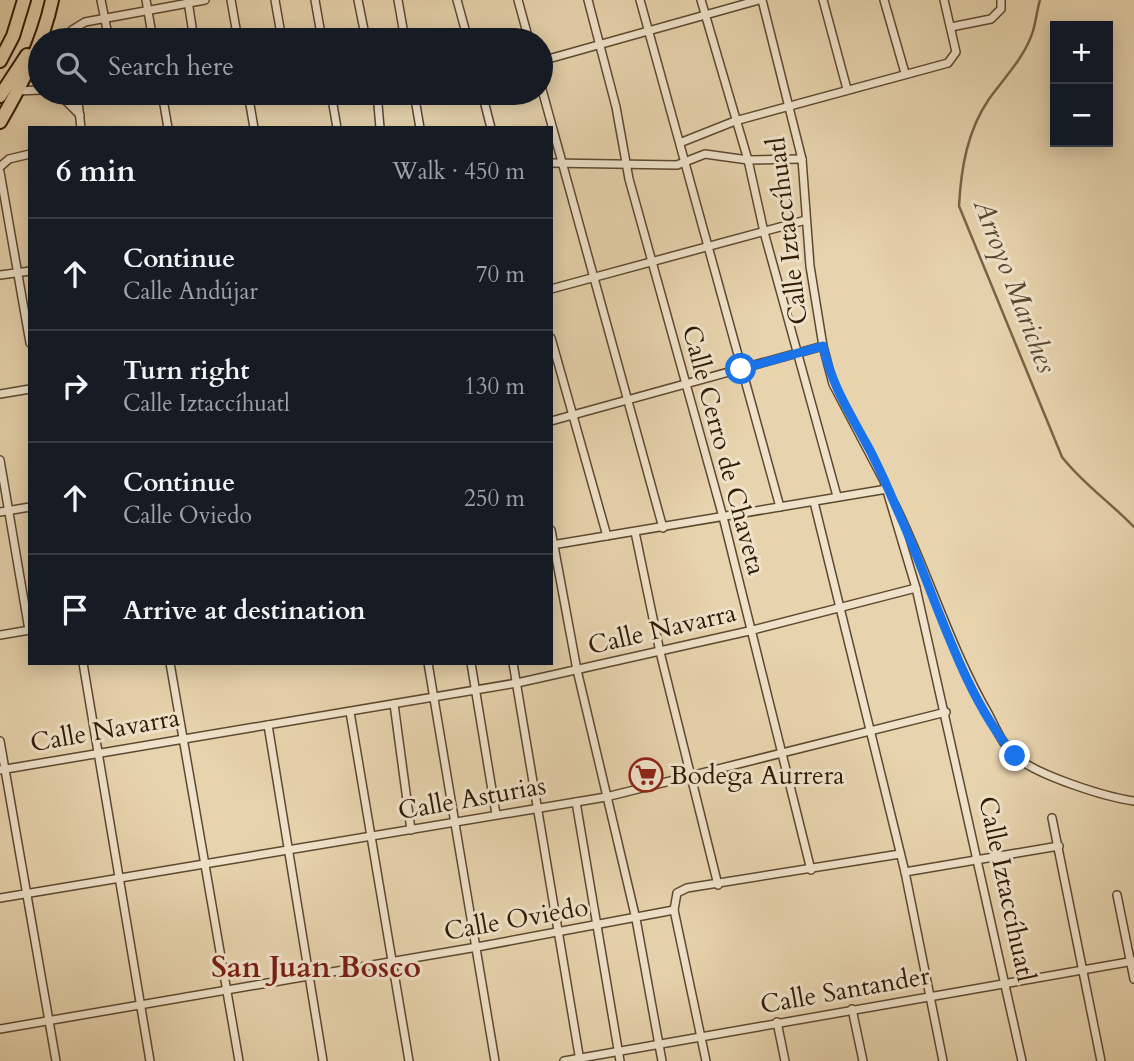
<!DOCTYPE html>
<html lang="en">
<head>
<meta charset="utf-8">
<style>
  body { margin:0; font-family:Cardo,serif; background:#20242c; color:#f1f3f6 }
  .controls { position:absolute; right:21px; top:21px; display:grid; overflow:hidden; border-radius:0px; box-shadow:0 4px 18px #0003 }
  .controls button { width:63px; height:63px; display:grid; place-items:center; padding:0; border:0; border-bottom:2px solid #363941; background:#171b24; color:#f1f3f6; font:35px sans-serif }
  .stop { position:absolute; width:21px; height:21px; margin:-16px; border:5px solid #1a73e8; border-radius:50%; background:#fff }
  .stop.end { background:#1a73e8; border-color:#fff; box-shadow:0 2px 7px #0008 }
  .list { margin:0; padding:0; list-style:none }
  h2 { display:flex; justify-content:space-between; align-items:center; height:91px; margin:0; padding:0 28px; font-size:30px }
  h2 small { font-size:23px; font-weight:400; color:#9ea1a6 }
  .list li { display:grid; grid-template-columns:46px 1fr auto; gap:21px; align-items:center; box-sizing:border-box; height:112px; padding:0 28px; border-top:2px solid #363941 }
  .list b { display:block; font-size:26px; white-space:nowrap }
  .list p { margin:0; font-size:23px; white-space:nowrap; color:#9ea1a6 }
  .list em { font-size:23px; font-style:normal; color:#9ea1a6 }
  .icon { flex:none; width:38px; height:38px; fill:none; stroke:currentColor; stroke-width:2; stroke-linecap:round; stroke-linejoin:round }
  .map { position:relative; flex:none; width:1134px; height:1061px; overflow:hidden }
  .search { position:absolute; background:#171b24; box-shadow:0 4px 18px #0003; left:28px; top:28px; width:525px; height:77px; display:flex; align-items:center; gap:18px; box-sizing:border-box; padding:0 24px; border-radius:38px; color:#9ea1a6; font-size:26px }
  .panel { position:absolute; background:#171b24; box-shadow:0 4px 18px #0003; left:28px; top:126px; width:525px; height:539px; border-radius:0px }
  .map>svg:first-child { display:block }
</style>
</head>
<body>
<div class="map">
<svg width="1134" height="1061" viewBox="0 0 1134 1061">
  <rect width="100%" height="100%" fill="#e7d3ad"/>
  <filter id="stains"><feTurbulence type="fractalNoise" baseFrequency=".00286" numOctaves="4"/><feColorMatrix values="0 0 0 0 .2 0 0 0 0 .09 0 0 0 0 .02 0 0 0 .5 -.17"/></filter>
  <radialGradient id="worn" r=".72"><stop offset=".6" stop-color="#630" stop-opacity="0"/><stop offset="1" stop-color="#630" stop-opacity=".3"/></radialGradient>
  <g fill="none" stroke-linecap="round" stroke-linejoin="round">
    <!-- stream -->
    <path stroke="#796348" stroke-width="2.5" d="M1040,0C1037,10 1036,21 1033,31C1025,57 1004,78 989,99C967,131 961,169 959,206L1062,457C1083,484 1110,502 1134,527"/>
    <defs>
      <g id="street">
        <polyline points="101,0 109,40"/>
        <polyline points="146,0 153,40"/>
        <polyline points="231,0 238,40"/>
        <polyline points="275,0 282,40"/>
        <polyline points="315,0 322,40"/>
        <polyline points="358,0 366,40"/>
        <polyline points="398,0 405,40"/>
        <polyline points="457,0 468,40"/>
        <polyline points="518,0 529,40"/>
        <polyline points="588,0 616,107 629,179 723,517 811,870"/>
        <polyline points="640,0 780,507"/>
        <polyline points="701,0 748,160 764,232 837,496"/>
        <polyline points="762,0 802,159 810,266 823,346 833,384 884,481 916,588 1022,1061"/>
        <polyline points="823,0 847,89"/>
        <polyline points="884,0 905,73"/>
        <polyline points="188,1 194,40"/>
        <polyline points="951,27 991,19 1001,9 1001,0"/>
        <polyline points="69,40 72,30 85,22 205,0"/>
        <polyline points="541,61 759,0"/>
        <polyline points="541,86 663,528"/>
        <polyline points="18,91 40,90"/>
        <polyline points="52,93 62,97 80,115"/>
        <polyline points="77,93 81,128"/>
        <polyline points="162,93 168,128"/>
        <polyline points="248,93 254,128"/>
        <polyline points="331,93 337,128"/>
        <polyline points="377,93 380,128"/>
        <polyline points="414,93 420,128"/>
        <polyline points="482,93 491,128"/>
        <polyline points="682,142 735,121 948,63 956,52 944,0"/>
        <polyline points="551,163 677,165 705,154 748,160 802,159"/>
        <polyline points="0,167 9,159 30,154"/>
        <polyline points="0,172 30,343"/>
        <polyline points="0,275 30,271"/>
        <polyline points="551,289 806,220"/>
        <polyline points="551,338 607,536"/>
        <polyline points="0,394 30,389"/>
        <polyline points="551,421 823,346"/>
        <polyline points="0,460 29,630"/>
        <polyline points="814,502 905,872 943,1061"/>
        <path d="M895,505C929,574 950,648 989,715C996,729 1003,745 1015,756C1036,775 1105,797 1134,801"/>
        <polyline points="0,512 30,507"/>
        <polyline points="551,530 577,670 636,919 662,1061"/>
        <polyline points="635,532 660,652 718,885"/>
        <polyline points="552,545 887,489"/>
        <polyline points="0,635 30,630"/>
        <polyline points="83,663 150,1061"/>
        <polyline points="170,663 239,1061"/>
        <polyline points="428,663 495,1061"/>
        <polyline points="471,663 496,814"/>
        <polyline points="513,663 580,1061"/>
        <polyline points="394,704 411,830"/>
        <polyline points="350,712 409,1061"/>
        <polyline points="268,725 323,1061"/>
        <polyline points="0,741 56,1061"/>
        <polyline points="0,770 517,683 749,631 916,588"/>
        <polyline points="576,802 620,1061"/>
        <polyline points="1052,818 1101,1061"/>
        <polyline points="905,872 1059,846"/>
        <polyline points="1117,895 1134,979"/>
        <polyline points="0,898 606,797 946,712"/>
        <polyline points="852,1009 863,1061"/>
        <polyline points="777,1022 785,1061"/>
        <polyline points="0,1029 477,947 674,910"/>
        <polyline points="564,1061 1134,961"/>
        <polyline points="706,1061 674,910 677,893 687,888 900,854"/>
      </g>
      <g id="primary">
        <polyline points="0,61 13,36 24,0"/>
        <polyline points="0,96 27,55"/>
        <path d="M0,122C22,84 43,43 52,0"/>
      </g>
    </defs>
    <!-- street casing -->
    <use href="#street" stroke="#5e482f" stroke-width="10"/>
    <!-- primary casing -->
    <use href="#primary" stroke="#301a05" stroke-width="16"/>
    <!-- street -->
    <use href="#street" stroke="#efe2ca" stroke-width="7"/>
    <!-- primary -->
    <use href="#primary" stroke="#e7d3ad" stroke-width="12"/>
  </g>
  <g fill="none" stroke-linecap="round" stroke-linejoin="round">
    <!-- route -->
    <path stroke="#1a73e8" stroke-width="9" d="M741,369L823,346C832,385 847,408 866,443C879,466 889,491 900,516C934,591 961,693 1015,756"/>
  </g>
  <!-- icons -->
  <defs>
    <symbol id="supermarket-ring" viewBox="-11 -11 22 22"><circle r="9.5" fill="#efe2ca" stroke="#8f2418" stroke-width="1.5"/><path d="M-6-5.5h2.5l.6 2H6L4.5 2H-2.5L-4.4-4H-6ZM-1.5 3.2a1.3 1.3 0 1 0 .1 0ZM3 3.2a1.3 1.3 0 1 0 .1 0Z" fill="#8f2418"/></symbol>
  </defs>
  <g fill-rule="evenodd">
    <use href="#supermarket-ring" x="627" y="756" width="38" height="38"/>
  </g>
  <g text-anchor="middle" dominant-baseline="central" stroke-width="6" stroke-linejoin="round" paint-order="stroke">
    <!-- street labels -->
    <g font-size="26" fill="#301a05" stroke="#efe2ca">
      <text transform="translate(787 231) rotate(-97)">Calle Iztaccíhuatl</text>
      <text transform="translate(724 450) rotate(75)">Calle Cerro de Chaveta</text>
      <text transform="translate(662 629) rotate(-13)">Calle Navarra</text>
      <text transform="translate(105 730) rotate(-10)">Calle Navarra</text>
      <text transform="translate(472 798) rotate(-10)">Calle Asturias</text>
      <text transform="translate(1007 889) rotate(78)">Calle Iztaccíhuatl</text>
      <text transform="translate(516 919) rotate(-10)">Calle Oviedo</text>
      <text transform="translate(845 990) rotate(-10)">Calle Santander</text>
    </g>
    <!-- poi labels -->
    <g font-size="26" fill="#301a05" stroke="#efe2ca" text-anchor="start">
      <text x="670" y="775">Bodega Aurrera</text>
    </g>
    <!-- water labels -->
    <g font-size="28" font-style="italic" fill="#5a452c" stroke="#efe2ca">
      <text transform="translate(1015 286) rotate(69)">Arroyo Mariches</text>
    </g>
    <!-- quarter labels -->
    <g font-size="30" font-weight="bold" fill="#7a1f14" stroke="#efe2ca">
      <text x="316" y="967">San Juan Bosco</text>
    </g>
  </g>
  <rect width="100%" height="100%" filter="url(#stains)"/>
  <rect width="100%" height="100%" fill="url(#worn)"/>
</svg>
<div class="controls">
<button>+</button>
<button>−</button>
</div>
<div class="stop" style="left:741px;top:369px"></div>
<div class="stop end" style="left:1015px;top:756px"></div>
<div class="search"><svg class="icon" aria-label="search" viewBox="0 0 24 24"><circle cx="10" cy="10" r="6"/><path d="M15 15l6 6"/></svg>Search here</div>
<section class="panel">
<h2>6 min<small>Walk · 450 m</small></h2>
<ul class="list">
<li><svg class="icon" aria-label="ahead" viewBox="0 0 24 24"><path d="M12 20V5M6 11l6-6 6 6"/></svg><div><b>Continue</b><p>Calle Andújar</p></div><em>70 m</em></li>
<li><svg class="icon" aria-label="right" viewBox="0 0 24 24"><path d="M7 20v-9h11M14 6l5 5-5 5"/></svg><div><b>Turn right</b><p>Calle Iztaccíhuatl</p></div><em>130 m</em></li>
<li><svg class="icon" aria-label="ahead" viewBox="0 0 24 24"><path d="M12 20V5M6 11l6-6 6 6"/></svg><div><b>Continue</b><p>Calle Oviedo</p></div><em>250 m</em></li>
<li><svg class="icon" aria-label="arrive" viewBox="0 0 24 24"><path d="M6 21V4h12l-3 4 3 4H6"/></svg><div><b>Arrive at destination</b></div></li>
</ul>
</section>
</div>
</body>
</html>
